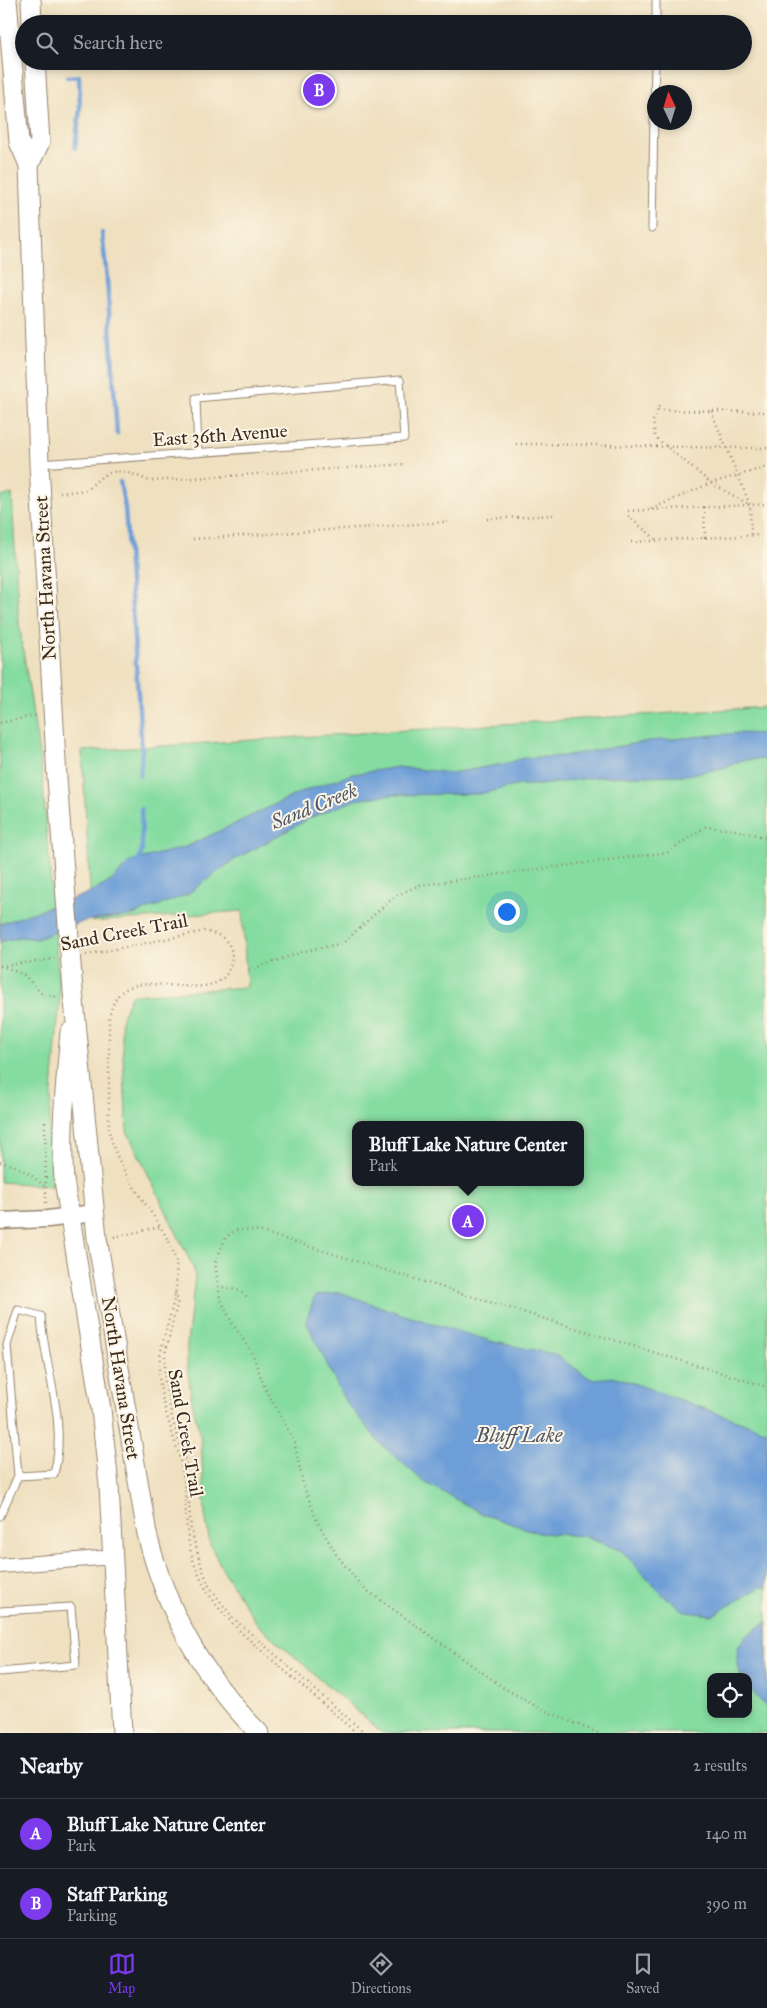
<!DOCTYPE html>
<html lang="en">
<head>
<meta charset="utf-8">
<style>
  body { margin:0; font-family:"IM FELL Great Primer",serif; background:#20242c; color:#f1f3f6 }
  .controls { position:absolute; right:15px; bottom:15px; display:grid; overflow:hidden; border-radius:10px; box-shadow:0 2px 8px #0003 }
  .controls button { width:45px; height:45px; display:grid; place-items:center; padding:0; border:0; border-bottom:1px solid #363941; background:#171b24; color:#f1f3f6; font:25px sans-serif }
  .compass { position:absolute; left:647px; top:85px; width:45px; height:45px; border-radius:50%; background:#171b24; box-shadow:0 2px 8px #0003; rotate:356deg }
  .you { position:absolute; left:506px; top:911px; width:18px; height:18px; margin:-12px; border:4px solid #fff; border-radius:50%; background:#1a73e8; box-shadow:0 0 0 8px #1a73e833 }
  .badge { display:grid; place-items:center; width:32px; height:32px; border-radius:50%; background:#7c3aed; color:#fff; font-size:16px; font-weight:700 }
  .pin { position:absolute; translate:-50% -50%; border:2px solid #fff; box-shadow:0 1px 5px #0006 }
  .popup { position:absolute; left:352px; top:1121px; width:232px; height:65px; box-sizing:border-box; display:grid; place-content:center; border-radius:10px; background:#171b24; filter:drop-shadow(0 1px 4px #0005); font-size:16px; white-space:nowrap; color:#9ea1a6 }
  .popup b { font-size:19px; color:#f1f3f6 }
  .popup::after { content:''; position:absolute; left:50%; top:100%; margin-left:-10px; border:10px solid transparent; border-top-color:#171b24 }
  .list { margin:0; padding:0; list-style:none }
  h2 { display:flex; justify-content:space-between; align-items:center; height:65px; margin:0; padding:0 20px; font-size:21px }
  h2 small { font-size:16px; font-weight:400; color:#9ea1a6 }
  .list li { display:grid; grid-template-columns:32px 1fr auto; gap:15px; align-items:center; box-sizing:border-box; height:70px; padding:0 20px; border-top:1px solid #363941 }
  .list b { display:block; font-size:19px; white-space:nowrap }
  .list p { margin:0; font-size:16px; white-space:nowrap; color:#9ea1a6 }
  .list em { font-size:16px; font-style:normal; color:#9ea1a6 }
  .icon { flex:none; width:28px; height:28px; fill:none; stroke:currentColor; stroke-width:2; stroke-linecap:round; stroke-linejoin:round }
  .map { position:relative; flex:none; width:767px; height:1733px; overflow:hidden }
  .search { position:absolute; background:#171b24; box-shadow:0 2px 8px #0003; left:15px; right:15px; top:15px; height:55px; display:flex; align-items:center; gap:12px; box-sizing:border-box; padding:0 18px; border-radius:28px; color:#9ea1a6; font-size:19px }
  .sheet { height:205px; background:#171b24 }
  nav { display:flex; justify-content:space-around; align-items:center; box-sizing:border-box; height:70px; border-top:1px solid #363941; background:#171b24; font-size:14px; color:#9ea1a6 }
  nav a { display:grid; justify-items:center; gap:2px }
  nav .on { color:#7c3aed }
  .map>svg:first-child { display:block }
</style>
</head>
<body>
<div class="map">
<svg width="767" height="1733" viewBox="0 0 767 1733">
  <rect width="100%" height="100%" fill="#fcf5e5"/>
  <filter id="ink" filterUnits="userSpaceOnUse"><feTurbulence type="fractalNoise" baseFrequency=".02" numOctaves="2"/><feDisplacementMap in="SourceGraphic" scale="10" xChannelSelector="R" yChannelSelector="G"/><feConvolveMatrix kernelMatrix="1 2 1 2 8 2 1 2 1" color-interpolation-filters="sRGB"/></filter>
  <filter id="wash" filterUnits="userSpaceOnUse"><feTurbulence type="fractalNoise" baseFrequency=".0096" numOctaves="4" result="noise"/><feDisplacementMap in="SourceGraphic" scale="20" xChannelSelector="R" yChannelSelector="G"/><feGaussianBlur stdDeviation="1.12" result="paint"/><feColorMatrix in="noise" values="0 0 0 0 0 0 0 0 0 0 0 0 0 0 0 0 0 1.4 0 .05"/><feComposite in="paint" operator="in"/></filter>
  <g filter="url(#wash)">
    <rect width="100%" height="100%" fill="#efe0c0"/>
    <!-- green -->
    <g fill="#84dca0" stroke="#60835f" fill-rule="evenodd">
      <polygon points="12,494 19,623 42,773 60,997 49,1126 52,1186 0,1182 0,497"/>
      <path d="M767,707V1733H382L258,1625L225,1574L210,1545L205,1514L201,1440L191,1398L187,1361V1344L195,1276L193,1267L127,1131L121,1020L131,995L247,987L242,911L92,922L82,751ZM356,1125H580V1182H356ZM711,1677H748V1714H711Z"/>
    </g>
    <!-- water -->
    <g fill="#6d9ed7" stroke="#54647a">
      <polygon points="739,733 767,734 767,759 743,760 723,768 687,775 597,777 541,785 520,785 479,794 387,795 356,800 314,816 234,860 186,895 130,916 85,921 37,939 20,937 0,942 0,924 81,896 101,887 111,881 131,861 186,847 301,792 353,774 398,767 451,773 504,764 524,758 564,756 649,741"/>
      <polygon points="339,1292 398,1313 494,1342 554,1354 591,1379 616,1377 767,1431 767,1587 761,1587 713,1615 686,1612 663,1595 622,1551 583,1536 539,1533 485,1515 424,1482 380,1443 345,1401 306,1321 315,1296"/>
      <path d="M767,1622V1708L748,1687V1677H741C731,1644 741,1638 767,1622Z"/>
    </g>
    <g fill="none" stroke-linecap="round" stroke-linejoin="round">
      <!-- stream -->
      <g stroke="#6d9ed7" stroke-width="4.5">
        <polyline points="67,77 79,76 80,109 75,148"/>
        <polyline points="102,233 107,279 117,434"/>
        <polyline points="120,482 125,508 142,751 140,776"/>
        <polyline points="138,862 142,850 141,809"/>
      </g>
    </g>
  </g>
  <g filter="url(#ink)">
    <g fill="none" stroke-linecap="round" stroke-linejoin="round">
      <defs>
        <g id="service">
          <polyline points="656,24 656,0"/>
          <polyline points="652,228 655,61"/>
          <polyline points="39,464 404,438 400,380 196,398 198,453"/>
          <path d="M0,1516L18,1476L7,1345L18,1310L41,1316C44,1368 68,1421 54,1474L18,1476"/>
          <polyline points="0,1611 71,1607 76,1665 0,1672"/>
        </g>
        <polyline id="minor" points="0,1566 113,1557"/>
        <polyline id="tertiary" points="0,1221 48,1219 94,1213"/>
        <g id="secondary">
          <polyline points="7,0 19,142 29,165 39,464 57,778"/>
          <polyline points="31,0 32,24"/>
          <polyline points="29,165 40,142 35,61"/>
          <path d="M73,991L97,1238L147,1534C166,1611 203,1677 259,1733"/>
          <path d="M70,1032C66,1082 60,1130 64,1180L101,1409L109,1486L122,1733"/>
        </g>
      </defs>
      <!-- service casing -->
      <use href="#service" stroke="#95856f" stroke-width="9"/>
      <!-- minor casing -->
      <use href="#minor" stroke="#95856f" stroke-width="16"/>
      <!-- tertiary casing -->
      <use href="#tertiary" stroke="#95856f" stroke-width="19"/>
      <!-- secondary casing -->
      <use href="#secondary" stroke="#95856f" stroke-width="21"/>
      <!-- path -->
      <g stroke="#95856f" stroke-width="2.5" stroke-dasharray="1 4" stroke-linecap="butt">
        <polyline points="659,406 653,421 655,437 711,483 750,505"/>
        <polyline points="658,410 767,412"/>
        <polyline points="711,411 750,505 751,536"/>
        <path d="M516,444C600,444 683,448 767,448"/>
        <path d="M60,493L87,490C101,476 110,467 132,474C139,476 145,480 151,481L406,464"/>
        <polyline points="704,507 705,538"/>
        <polyline points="651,509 711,483 767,467"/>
        <polyline points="628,511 767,504"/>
        <polyline points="628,516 658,541"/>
        <polyline points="487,519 554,515"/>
        <polyline points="193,539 448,522"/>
        <polyline points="631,542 759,535"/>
        <polyline points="0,723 38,715"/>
        <path d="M86,955L205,931C216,934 225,936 230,947C233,953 232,963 229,969C217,1002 156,976 130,987C116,993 113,1003 109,1017V1130C116,1166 139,1193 158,1223C166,1236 174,1248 176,1264C181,1301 158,1337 159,1375C161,1409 177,1440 183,1474C187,1501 184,1529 192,1556C206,1607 247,1638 285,1671C309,1692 333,1712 356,1733"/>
        <polyline points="0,966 55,959"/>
        <polyline points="5,967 24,975 43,995 59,997"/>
        <polyline points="249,970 305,951 343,943 395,896 420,885 668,852 705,827 735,830 767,838"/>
        <polyline points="45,1122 46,1204"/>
        <path d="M0,1162C17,1165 33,1175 45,1187"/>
        <polyline points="114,1237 160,1227"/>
        <polyline points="218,1286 240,1291 247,1297"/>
        <polyline points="175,1293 178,1301 165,1354 165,1383 173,1422 186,1463 191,1530 202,1568 209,1586 233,1618 365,1733"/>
        <polyline points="598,1733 539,1708 504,1688 362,1587 336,1554 317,1521 303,1484 294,1441 264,1386 253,1355 231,1321 220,1298 215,1263 226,1237 235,1230 255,1230 767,1387"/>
      </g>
      <!-- service -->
      <use href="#service" stroke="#fff" stroke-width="7"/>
      <!-- minor -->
      <use href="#minor" stroke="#fff" stroke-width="14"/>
      <!-- tertiary -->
      <use href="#tertiary" stroke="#fff" stroke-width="16"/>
      <!-- secondary -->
      <use href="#secondary" stroke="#fff" stroke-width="19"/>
      <defs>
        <polyline id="secondary-bridge" points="57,778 73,991"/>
      </defs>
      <!-- secondary-bridge casing -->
      <use href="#secondary-bridge" stroke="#95856f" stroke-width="21" stroke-linecap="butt"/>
      <!-- secondary-bridge -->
      <use href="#secondary-bridge" stroke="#fff" stroke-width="19"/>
    </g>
  </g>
  <g text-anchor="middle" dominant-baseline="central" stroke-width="4" stroke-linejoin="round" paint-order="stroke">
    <!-- street labels -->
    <g font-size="19" fill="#3b2a1e" stroke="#fcf5e5">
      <text transform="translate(220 435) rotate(-4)">East 36th Avenue</text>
      <text transform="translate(45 578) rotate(-93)">North Havana Street</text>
      <text transform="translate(124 932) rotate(-11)">Sand Creek Trail</text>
      <text transform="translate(121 1378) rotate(81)">North Havana Street</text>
      <text transform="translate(186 1433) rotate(80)">Sand Creek Trail</text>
    </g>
    <!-- water labels -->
    <g font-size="20" font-style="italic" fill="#4f5868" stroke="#fcf5e5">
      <text transform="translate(314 806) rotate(-22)">Sand Creek</text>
      <text x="519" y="1435">Bluff Lake</text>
    </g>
  </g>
</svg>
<div class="controls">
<button><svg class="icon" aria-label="locate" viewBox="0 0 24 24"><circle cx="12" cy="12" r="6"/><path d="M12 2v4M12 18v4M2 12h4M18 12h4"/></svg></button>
</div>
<svg class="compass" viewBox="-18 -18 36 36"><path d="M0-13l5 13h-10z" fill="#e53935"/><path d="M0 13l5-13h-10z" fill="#9ea1a6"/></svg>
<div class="you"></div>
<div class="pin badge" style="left:468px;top:1221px">A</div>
<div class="popup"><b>Bluff Lake Nature Center</b>Park</div>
<div class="pin badge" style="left:319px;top:90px">B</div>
<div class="search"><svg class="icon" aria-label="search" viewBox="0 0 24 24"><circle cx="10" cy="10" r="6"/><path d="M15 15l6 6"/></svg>Search here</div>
</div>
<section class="sheet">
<h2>Nearby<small>2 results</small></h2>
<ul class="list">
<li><span class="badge">A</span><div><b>Bluff Lake Nature Center</b><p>Park</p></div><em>140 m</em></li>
<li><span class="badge">B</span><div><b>Staff Parking</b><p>Parking</p></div><em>390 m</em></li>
</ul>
</section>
<nav>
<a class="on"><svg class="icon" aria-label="map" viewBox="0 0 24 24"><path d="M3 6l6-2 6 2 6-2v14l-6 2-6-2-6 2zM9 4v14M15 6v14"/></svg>Map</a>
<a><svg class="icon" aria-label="directions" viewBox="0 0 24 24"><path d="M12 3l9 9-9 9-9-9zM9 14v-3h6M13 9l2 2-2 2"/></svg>Directions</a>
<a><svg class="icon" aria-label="saved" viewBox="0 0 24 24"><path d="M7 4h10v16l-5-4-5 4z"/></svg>Saved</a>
</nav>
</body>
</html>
